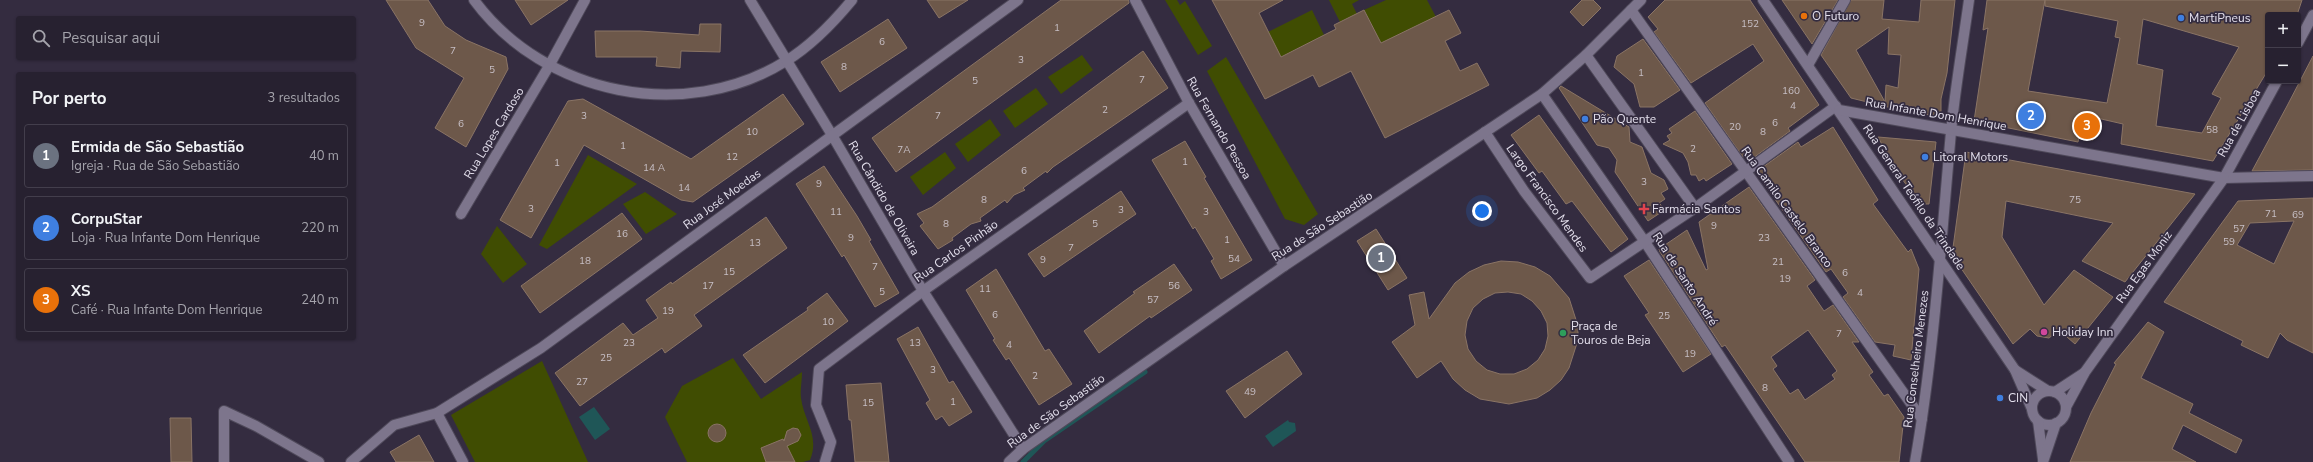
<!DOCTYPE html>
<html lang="pt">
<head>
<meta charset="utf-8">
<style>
  body { margin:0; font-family:"Nunito Sans",sans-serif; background:#332e3c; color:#f1f3f6 }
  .controls { position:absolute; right:12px; top:12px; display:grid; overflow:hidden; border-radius:4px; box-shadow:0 1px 3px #0004 }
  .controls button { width:36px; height:36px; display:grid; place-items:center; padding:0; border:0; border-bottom:1px solid #433e4c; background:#272130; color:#f1f3f6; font:20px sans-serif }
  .you { position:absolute; left:1482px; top:211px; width:14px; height:14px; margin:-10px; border:3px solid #fff; border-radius:50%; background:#1a73e8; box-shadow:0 0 0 6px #1a73e833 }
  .badge { display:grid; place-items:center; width:26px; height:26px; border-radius:50%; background:#56c9e1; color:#fff; font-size:13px; font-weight:700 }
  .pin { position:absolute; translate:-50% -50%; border:2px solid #fff; box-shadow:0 1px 4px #0006 }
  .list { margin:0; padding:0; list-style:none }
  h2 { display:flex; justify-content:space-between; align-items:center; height:52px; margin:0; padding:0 16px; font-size:17px }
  h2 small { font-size:13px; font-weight:400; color:#a4a3ab }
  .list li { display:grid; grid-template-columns:26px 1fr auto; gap:12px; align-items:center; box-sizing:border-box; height:64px; margin:0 8px 8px; padding:0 8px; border:1px solid #433e4c; border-radius:4px }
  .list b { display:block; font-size:15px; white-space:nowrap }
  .list p { margin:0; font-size:13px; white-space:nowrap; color:#a4a3ab }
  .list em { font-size:13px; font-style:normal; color:#a4a3ab }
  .icon { flex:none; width:22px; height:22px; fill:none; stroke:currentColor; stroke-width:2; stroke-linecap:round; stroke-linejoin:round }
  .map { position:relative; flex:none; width:2313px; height:462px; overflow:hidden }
  .search { position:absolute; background:#272130; box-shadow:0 1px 3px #0004; left:16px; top:16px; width:340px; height:44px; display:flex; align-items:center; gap:10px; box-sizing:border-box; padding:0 14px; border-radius:4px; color:#a4a3ab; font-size:15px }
  .panel { position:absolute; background:#272130; box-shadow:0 1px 3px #0004; left:16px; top:72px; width:340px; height:268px; border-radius:4px }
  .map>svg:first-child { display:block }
</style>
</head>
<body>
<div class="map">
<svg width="2313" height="462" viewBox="0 0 2313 462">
  <rect width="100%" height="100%" fill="#342c40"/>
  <!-- green -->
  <g fill="#404d02">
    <polygon points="1165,0 1177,0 1180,5 1185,1 1212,46 1198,55"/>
    <polygon points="1329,0 1359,0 1352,4 1357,14 1340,22"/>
    <polygon points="1386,0 1427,0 1436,17 1381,43 1364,10"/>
    <polygon points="1312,10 1324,35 1281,57 1268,32"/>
    <polygon points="1082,55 1093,70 1061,94 1048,77"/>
    <polygon points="1226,57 1318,214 1304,225 1285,219 1207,71"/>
    <polygon points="1036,88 1048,104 1015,128 1003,111"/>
    <polygon points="990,119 1001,135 968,162 955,144"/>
    <polygon points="945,152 956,168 923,195 910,177"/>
    <polygon points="588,155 637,184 547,249 539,245"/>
    <polygon points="645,192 677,214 646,234 623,204"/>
    <polygon points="497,226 527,264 503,283 481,254"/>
    <path d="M733,358L761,399L802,372C802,381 800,390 801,398C804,421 820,436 810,460L803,462H687L665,417L682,386Z"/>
    <polygon points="542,361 588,462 475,462 451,415"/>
  </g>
  <!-- water -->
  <g fill="#1f5657">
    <polygon points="594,407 610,429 595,440 579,417"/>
    <polygon points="1288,420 1289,422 1295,423 1296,431 1273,447 1265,436"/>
  </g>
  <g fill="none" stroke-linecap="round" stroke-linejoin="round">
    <!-- stream -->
    <polyline stroke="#1f5657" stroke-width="5" points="1023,462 1044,441 1145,372"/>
  </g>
  <!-- building -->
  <g fill="#6d584a" stroke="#8a7465" fill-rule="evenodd">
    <polygon points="386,0 428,0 445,26 466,40 506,57 508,69 466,147 435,128 464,78 416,48"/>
    <polygon points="515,0 568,0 531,25"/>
    <polygon points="927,0 968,0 939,18"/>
    <polygon points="1061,0 1129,0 1129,3 896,172 872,138"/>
    <polygon points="1212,0 1283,0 1259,13 1281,57 1336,29 1334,25 1364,10 1381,43 1449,10 1461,33 1445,41 1460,71 1477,63 1489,85 1385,138 1351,71 1319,87 1313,75 1265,99"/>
    <polygon points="1582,0 1593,0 1601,8 1583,26 1570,12"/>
    <polygon points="1665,0 1750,0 1819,105 1788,128 1790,131 1749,161 1745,156 1743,157 1705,103 1764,61 1753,44 1691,83 1654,32 1658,29 1648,17"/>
    <polygon points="1782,0 1838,0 1812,44"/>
    <path d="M1851,0H1884L1882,19L1919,22L1921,0H1955L1947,73L1941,99V116L1912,113L1851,98L1821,55ZM1889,27L1888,54L1901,55L1898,88L1886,85L1885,102L1856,50Z"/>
    <path d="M1987,0H2045L2028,91L2107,103L2120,38L2115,37L2118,21L2045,6V0H2302L2297,15H2268V70L2213,161L2121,144L2123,124L2097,118L2093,140L2079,138L2078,142L1974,121L1988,28L1983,30ZM2143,19L2239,47L2212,94L2221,98L2202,133L2156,126L2163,70L2137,64Z"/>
    <polygon points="888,19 907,48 840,92 821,62"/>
    <polygon points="700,24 721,24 720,52 681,51 680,68 656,66 657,57 596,57 595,31 640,31 699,35"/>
    <polygon points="1643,39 1680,90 1654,107 1640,107 1634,84 1614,67 1617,56"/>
    <polygon points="1143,51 1168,88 1053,167 1047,173 1046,171 1023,188 1025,190 1014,195 1007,203 1005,200 980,218 981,221 971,224 952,238 953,240 938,249 920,226 924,223 917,214 932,207"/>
    <polygon points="2313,56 2313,170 2252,171 2287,106"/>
    <polygon points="1561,86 1629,127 1630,142 1642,147 1651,173 1664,180 1668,189 1661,193 1665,199 1659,203 1662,206 1658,209 1660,213 1648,221 1615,172 1617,160 1609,148 1597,145 1559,88"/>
    <polygon points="783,94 804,124 693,202 681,200 584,145 531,238 500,220 568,101 583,99 691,159"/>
    <polygon points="1695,111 1732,164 1706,181 1704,178 1699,181 1696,175 1691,175 1688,162 1683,153 1663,144 1670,140 1667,136 1672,133 1669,129"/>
    <polygon points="1539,115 1628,239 1611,252 1572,201 1566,204 1542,171 1539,173 1511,135"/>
    <polygon points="1833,127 1878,200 1873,204 1908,252 1911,249 1919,269 1911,360 1893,356 1895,345 1875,342 1843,297 1848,293 1831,269 1826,272 1756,172 1798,142 1801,147"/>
    <polygon points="1878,137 1936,142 1929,204 1920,204 1895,169"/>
    <polygon points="1185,141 1206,177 1204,178 1252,260 1221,279 1211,261 1214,259 1195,227 1193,229 1152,160"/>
    <polygon points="1966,152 2195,194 2125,282 2082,261 2113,223 2006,201 2002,237 2044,305 2074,270 2113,297 2075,344 2059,330 2049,338 2037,336 2030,329 2013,344 1952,255"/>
    <polygon points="824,166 857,216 871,240 869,241 899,293 875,307 844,255 842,257 796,184"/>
    <path d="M1749,187L1815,280L1807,286L1824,311L1833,305L1859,342H1852L1873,372L1869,375L1884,396L1888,394L1904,417L1899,462H1805L1725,345L1722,347L1660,252L1659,249L1687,230L1706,270L1708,269L1699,222ZM1808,330L1837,371L1832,375L1835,379L1805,400L1798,389L1790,394L1773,369L1777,366L1771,357Z"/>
    <polygon points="1121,191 1136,214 1044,277 1028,254"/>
    <path d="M2313,198V353L2287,340L2280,333L2268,358L2241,345L2243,341L2164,302L2238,201ZM2294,221L2274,264L2237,245L2250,223Z"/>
    <polygon points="622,213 642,239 540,313 521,286"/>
    <polygon points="766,217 787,248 694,315 702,326 665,353 662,348 580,406 555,373 623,323 633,335 658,318 646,300 671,282 672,284"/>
    <polygon points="1376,229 1407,278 1388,290 1357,241"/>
    <polygon points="1649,260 1711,354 1683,372 1645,315 1649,313 1624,276"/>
    <path d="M1501,261L1518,262L1535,267L1550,276L1569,298L1578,326V340L1569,368L1561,380L1550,390L1537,398L1509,404L1480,399L1465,390L1453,379L1441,361L1417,378L1392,342L1415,325L1409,295L1424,292L1429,319L1455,283L1469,272L1484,265ZM1508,292L1521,294L1532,301L1541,311L1547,323L1548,336L1545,349L1538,360L1527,369L1514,374H1500L1487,370L1476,361L1468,349L1465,335L1467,321L1473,308L1483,299L1495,293Z"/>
    <polygon points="1174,264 1192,290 1151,318 1150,316 1099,353 1084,331 1135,293 1133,292"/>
    <polygon points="996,269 1045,351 1049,349 1072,384 1039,405 1009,358 1006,360 993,340 995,339 966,290"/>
    <polygon points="827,293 848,321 765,383 743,355 808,310 807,308"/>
    <polygon points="2148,322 2164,332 2141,378 2193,404 2189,413 2242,440 2236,453 2183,425 2172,449 2196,462 2070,462 2091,413 2116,364 2114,363"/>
    <polygon points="918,327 949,383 953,381 972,412 949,426 942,416 936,420 926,403 930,400 897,339"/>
    <polygon points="1287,351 1302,374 1245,418 1226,391"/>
    <polygon points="881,383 889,462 855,462 851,420 849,420 846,385"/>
    <polygon points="170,418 191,418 192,462 171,462"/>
    <circle cx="717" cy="433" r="9"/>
    <polygon points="793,428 798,429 801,435 798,441 787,446 795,462 766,462 761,448 783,439 784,441 787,431"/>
    <polygon points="419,435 434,462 396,462 390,452"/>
  </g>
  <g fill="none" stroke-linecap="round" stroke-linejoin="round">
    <defs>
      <g id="street">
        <path d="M474,0C544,95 685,124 786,61C812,45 833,23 852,0"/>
        <polyline points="750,0 832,135 923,291 1023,449"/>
        <polyline points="1135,0 1189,103 1284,266"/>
        <polyline points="1631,10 1922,419"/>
        <polyline points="2298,43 2313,15"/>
        <polyline points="1586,55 1695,208"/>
        <polyline points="1808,65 1845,0"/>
        <polyline points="1542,94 1645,242 1789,462"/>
        <polyline points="1485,132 1524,191 1590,278 1695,208 1836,106"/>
        <polyline points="2224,178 2277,81"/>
        <polyline points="461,214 549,66 585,0"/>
        <polyline points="437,413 463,462"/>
        <polyline points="224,462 224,411 256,426 319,462"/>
        <polyline points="351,462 394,425 437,413 541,348 1018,0"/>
        <polyline points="825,462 831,442 816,405 819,369 923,291 1189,103"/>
        <polyline points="1009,462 1023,449 1284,266 1542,94 1586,55 1641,0"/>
        <path d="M1915,462C1934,353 1941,242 1951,132C1955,88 1963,44 1969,0"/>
      </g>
      <g id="secondary">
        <polyline points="1763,0 2015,370 2032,409"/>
        <polyline points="1839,110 2224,178 2313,176"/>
        <polyline points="2015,370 2048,391"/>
        <circle cx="2049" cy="408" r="17"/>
        <polyline points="2055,392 2084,373"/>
        <polyline points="2066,407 2085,372 2224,178"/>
        <polyline points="2038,421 2043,459"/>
        <polyline points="2043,462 2056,423"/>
      </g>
    </defs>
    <!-- street casing -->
    <use href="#street" stroke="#4f495a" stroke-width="12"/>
    <!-- secondary casing -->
    <use href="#secondary" stroke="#4f495a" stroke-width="12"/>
    <!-- street -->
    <use href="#street" stroke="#7d758c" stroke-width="10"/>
    <!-- secondary -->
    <use href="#secondary" stroke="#7d758c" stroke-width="10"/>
  </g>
  <!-- markers -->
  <circle fill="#e8710a" stroke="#342c40" stroke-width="1.5" cx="1804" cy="16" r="4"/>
  <g fill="#3f7fe0" stroke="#342c40" stroke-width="1.5">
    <circle cx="2181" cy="18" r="4"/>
    <circle cx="1585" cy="119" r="4"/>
    <circle cx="1925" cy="157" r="4"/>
    <circle cx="2000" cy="398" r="4"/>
  </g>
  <path fill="#e0444e" stroke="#342c40" stroke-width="1.5" d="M1642 203h4v4h4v4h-4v4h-4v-4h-4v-4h4z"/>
  <circle fill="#d1479c" stroke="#342c40" stroke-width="1.5" cx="2044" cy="332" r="4"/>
  <circle fill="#2e9e5b" stroke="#342c40" stroke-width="1.5" cx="1563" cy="333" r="4"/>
  <g text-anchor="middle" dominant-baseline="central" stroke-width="3.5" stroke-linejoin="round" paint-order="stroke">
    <!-- number labels -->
    <g font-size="10" fill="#c6bec4">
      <text x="422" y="23">9</text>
      <text x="1750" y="24">152</text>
      <text x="1057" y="28">1</text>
      <text x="882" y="42">6</text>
      <text x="453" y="51">7</text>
      <text x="1021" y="60">3</text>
      <text x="844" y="67">8</text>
      <text x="492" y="70">5</text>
      <text x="1641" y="73">1</text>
      <text x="1142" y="80">7</text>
      <text x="975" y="81">5</text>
      <text x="1791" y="91">160</text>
      <text x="1793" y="106">4</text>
      <text x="1105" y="110">2</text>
      <text x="584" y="116">3</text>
      <text x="938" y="116">7</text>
      <text x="1775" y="123">6</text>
      <text x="461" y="124">6</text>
      <text x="1735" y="127">20</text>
      <text x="2212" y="130">58</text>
      <text x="752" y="132">10</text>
      <text x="1763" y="132">8</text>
      <text x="623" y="146">1</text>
      <text x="1693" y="149">2</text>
      <text x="904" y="150">7A</text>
      <text x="732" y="157">12</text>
      <text x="1185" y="162">1</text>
      <text x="557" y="163">1</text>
      <text x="654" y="168">14 A</text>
      <text x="1024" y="171">6</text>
      <text x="1644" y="182">3</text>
      <text x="819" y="184">9</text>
      <text x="684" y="188">14</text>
      <text x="984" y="200">8</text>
      <text x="2075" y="200">75</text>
      <text x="531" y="209">3</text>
      <text x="1121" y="210">3</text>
      <text x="836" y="212">11</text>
      <text x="1206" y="212">3</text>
      <text x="2271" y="214">71</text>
      <text x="2298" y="215">69</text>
      <text x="946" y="224">8</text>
      <text x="1095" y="224">5</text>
      <text x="1714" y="226">9</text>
      <text x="2239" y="229">57</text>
      <text x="622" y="234">16</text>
      <text x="851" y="238">9</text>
      <text x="1764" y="238">23</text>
      <text x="1227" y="240">1</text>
      <text x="2229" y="242">59</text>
      <text x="755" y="243">13</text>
      <text x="1071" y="248">7</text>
      <text x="1234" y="259">54</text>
      <text x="1043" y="260">9</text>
      <text x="585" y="261">18</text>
      <text x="1778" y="262">21</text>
      <text x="875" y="267">7</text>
      <text x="729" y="272">15</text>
      <text x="1845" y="273">6</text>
      <text x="1785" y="279">19</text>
      <text x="708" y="286">17</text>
      <text x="1174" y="286">56</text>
      <text x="985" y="289">11</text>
      <text x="882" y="292">5</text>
      <text x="1860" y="293">4</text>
      <text x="1153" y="300">57</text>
      <text x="668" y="311">19</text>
      <text x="995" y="315">6</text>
      <text x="1664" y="316">25</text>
      <text x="828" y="322">10</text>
      <text x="1839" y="334">7</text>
      <text x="629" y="343">23</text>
      <text x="915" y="343">13</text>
      <text x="1009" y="345">4</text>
      <text x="1690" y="354">19</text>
      <text x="606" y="358">25</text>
      <text x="933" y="370">3</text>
      <text x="1035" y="376">2</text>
      <text x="582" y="382">27</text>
      <text x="1765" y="388">8</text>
      <text x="1250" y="392">49</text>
      <text x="953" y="402">1</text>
      <text x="868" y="403">15</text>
    </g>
    <!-- poi labels -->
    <g font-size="12" fill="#e4e0ed" stroke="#342c40" text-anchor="start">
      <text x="1812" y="16">O Futuro</text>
      <text x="2189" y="18">MartiPneus</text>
      <text x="1593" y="119">Pão Quente</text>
      <text x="1933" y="157">Litoral Motors</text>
      <text x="1652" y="209">Farmácia Santos</text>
      <text x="1571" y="326">Praça de<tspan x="1571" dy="14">Touros de Beja</tspan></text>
      <text x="2052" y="332">Holiday Inn</text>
      <text x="2008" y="398">CIN</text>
    </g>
    <!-- street labels -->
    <g font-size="12" fill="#e4e0ed" stroke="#342c40">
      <text transform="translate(1936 114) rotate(10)">Rua Infante Dom Henrique</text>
      <text transform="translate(2239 123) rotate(-61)">Rua de Lisboa</text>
      <text transform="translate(1219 128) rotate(60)">Rua Fernando Pessoa</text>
      <text transform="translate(494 133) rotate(-59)">Rua Lopes Cardoso</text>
      <text transform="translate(1914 197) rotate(56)">Rua General Teófilo da Trindade</text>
      <text transform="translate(884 198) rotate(60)">Rua Cândido de Oliveira</text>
      <text transform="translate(1547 198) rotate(54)">Largo Francisco Mendes</text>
      <text transform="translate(722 199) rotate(-36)">Rua José Moedas</text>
      <text transform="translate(1787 207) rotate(54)">Rua Camilo Castelo Branco</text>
      <text transform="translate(1322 226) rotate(-33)">Rua de São Sebastião</text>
      <text transform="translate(956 251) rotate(-35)">Rua Carlos Pinhão</text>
      <text transform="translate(2144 267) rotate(-54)">Rua Egas Moniz</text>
      <text transform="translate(1685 279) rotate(57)">Rua de Santo André</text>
      <text transform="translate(1916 359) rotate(-83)">Rua Conselheiro Menezes</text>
      <text transform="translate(1056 411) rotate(-36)">Rua de São Sebastião</text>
    </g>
  </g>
</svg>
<div class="controls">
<button>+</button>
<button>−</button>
</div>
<div class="you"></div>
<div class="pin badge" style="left:1381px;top:258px;background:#6b7280">1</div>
<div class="pin badge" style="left:2031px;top:116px;background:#3f7fe0">2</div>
<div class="pin badge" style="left:2087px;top:126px;background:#e8710a">3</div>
<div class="search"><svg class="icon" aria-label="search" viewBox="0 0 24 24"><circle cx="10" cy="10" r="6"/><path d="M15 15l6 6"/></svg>Pesquisar aqui</div>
<section class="panel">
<h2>Por perto<small>3 resultados</small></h2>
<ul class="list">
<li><span class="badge" style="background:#6b7280">1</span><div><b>Ermida de São Sebastião</b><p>Igreja · Rua de São Sebastião</p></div><em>40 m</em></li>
<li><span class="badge" style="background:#3f7fe0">2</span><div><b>CorpuStar</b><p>Loja · Rua Infante Dom Henrique</p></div><em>220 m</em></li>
<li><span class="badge" style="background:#e8710a">3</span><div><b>XS</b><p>Café · Rua Infante Dom Henrique</p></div><em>240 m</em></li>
</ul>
</section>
</div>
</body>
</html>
